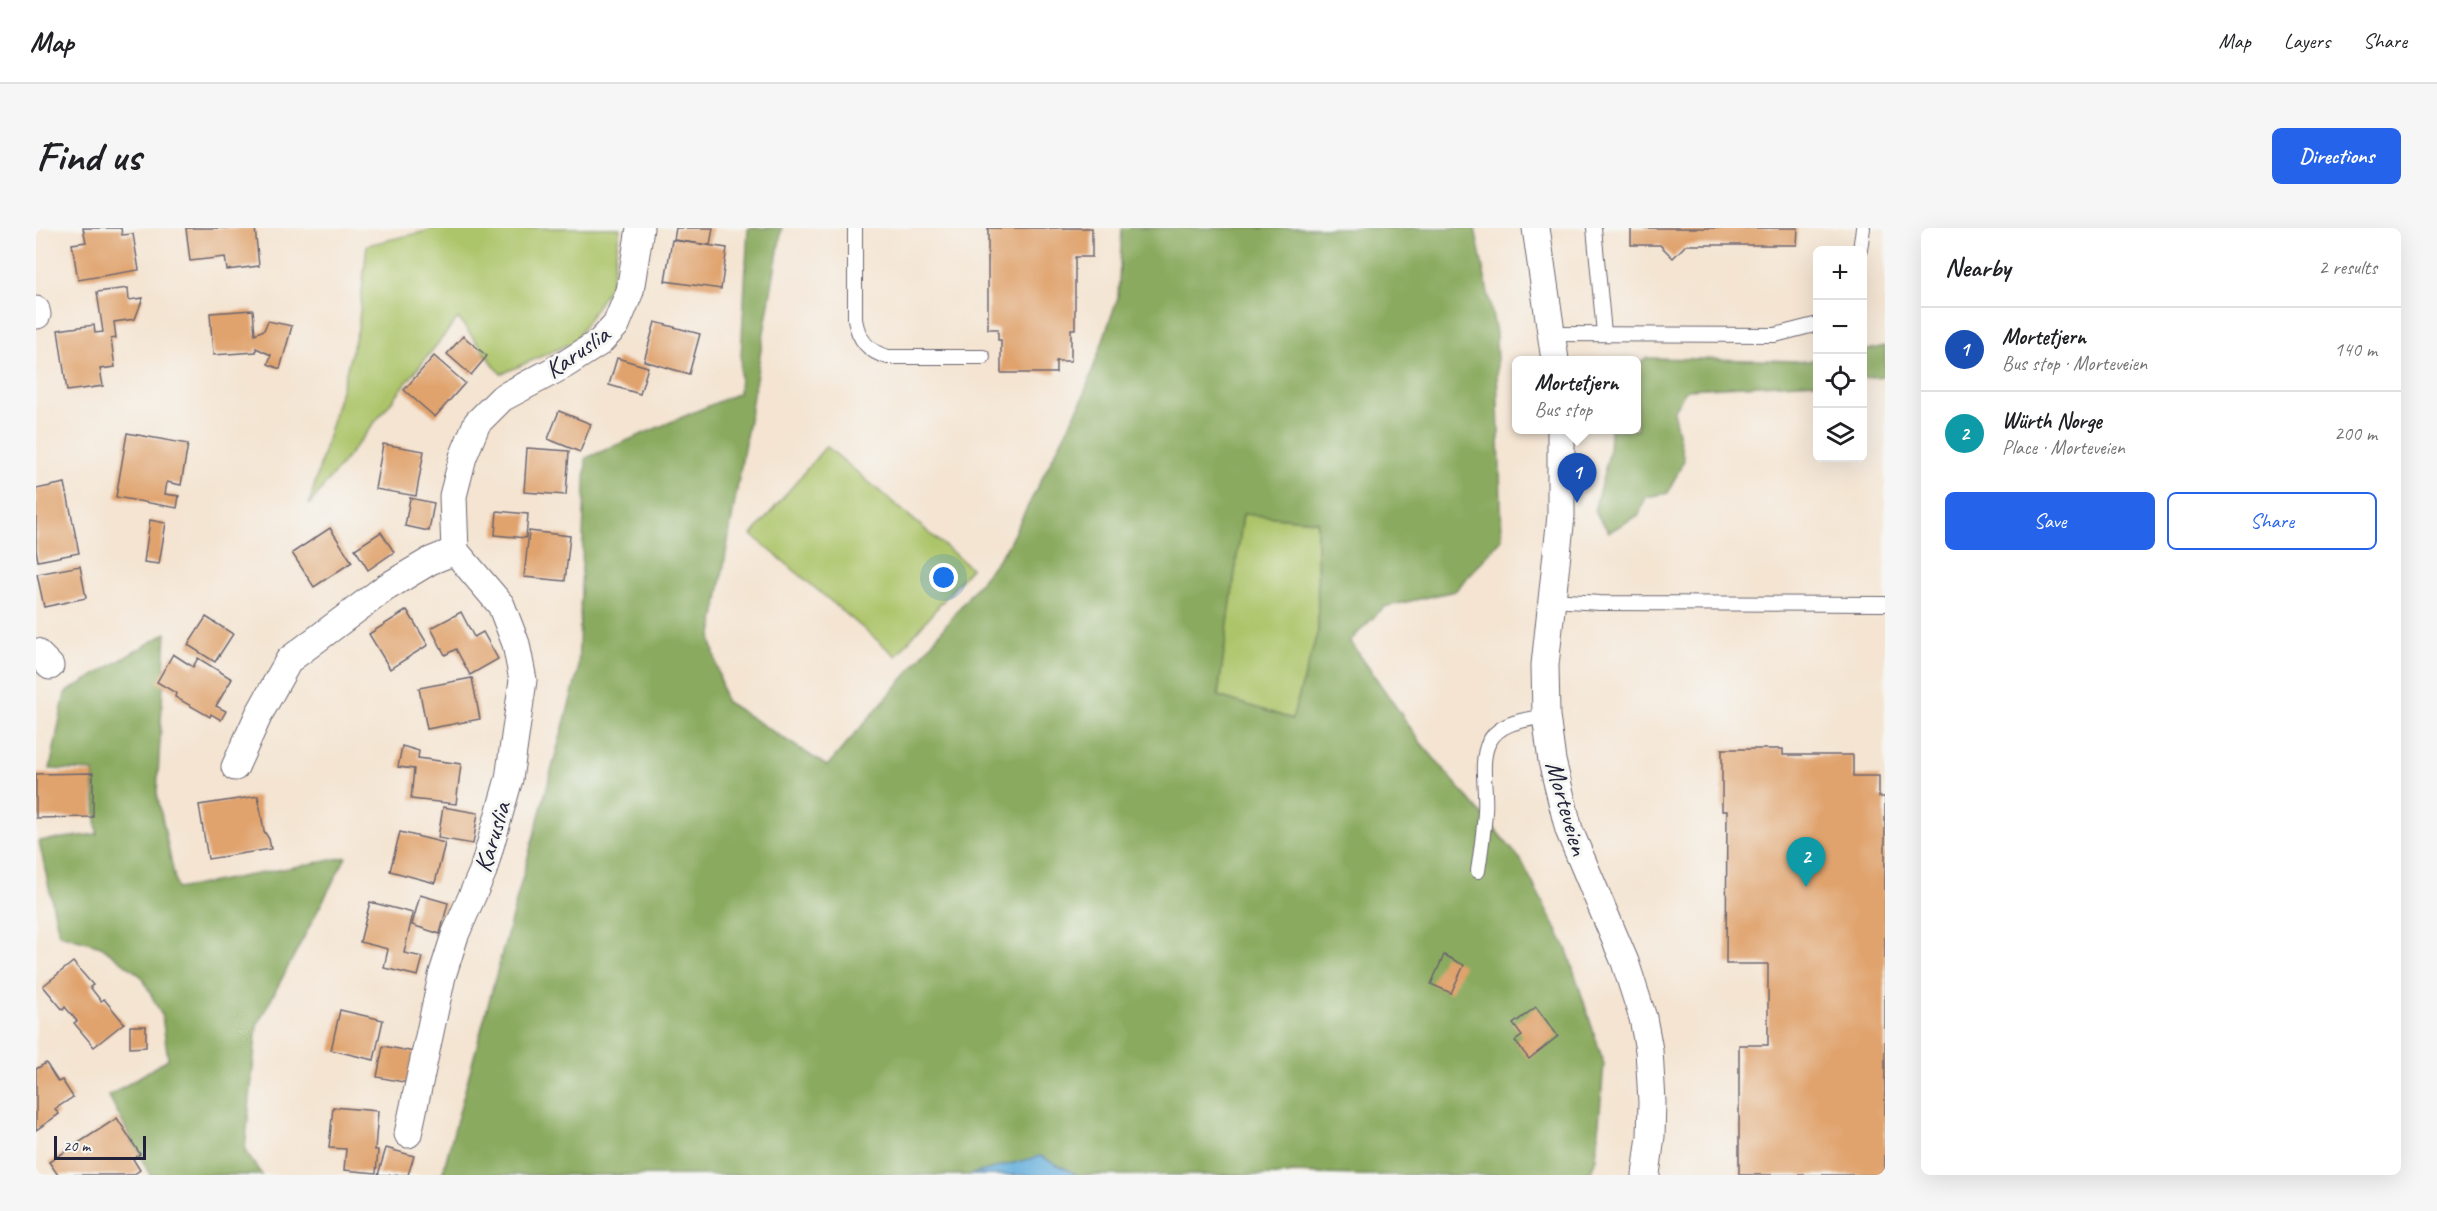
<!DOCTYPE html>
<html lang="en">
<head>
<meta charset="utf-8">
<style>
  body { margin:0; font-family:Caveat,sans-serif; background:#f6f6f6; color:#202124 }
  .controls { position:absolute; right:18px; top:18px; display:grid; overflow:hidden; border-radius:9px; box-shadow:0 6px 24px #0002 }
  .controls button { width:54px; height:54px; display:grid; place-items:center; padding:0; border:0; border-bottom:2px solid #e0e0e0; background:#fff; color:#202124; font:30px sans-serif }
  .scale { position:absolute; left:18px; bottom:15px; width:92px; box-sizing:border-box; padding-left:6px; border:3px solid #22223b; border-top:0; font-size:16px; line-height:21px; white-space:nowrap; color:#22223b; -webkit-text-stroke:4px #f6f6f2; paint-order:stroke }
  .you { position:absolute; left:908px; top:350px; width:21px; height:21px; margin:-15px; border:4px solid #fff; border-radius:50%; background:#1a73e8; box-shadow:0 0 0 9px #1a73e833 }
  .badge { display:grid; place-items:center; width:39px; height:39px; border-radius:50%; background:#2563eb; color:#fff; font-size:20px; font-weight:700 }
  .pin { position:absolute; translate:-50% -50px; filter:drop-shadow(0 2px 3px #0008) }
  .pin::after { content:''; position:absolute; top:32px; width:21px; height:18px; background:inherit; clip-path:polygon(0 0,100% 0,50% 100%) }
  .popup { position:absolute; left:1476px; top:128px; width:129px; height:78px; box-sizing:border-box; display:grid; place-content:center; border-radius:9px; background:#fff; filter:drop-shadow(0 2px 4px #0005); font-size:20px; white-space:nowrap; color:#757577 }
  .popup b { font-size:22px; color:#202124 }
  .popup::after { content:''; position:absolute; left:50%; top:100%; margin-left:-12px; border:12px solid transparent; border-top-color:#fff }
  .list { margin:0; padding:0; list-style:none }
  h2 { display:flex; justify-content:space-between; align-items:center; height:78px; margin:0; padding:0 24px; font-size:26px }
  h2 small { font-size:20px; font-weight:400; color:#757577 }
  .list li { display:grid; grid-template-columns:39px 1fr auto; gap:18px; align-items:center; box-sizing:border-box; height:84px; padding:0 24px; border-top:2px solid #e0e0e0 }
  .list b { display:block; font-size:22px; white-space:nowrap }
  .list p { margin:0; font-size:20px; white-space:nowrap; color:#757577 }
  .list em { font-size:20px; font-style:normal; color:#757577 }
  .actions { display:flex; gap:12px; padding:18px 24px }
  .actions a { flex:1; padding:14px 0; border:2px solid #2563eb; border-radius:9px; text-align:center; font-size:21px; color:#2563eb }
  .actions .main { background:#2563eb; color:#fff }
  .icon { flex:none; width:33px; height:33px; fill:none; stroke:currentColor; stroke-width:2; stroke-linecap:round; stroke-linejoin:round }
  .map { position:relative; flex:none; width:1849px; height:947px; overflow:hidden; border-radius:9px }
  header { display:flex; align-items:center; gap:36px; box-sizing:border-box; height:84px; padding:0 30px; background:#fff; border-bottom:2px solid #e0e0e0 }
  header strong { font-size:28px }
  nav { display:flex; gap:33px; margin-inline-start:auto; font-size:21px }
  .intro { display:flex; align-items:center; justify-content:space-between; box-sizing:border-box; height:144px; padding:0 36px }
  h1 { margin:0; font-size:42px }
  .button { padding:15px 27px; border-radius:9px; background:#2563eb; color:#fff; font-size:21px; font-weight:700 }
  main { display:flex; gap:36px; padding:0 36px }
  aside { flex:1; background:#fff; border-radius:9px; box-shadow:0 6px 24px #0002 }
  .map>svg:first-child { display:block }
</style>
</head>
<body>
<header>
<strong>Map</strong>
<nav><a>Map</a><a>Layers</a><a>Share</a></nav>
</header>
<div class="intro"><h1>Find us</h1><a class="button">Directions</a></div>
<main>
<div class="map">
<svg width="1849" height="947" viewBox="0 0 1849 947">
  <rect width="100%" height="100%" fill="#f6f6f2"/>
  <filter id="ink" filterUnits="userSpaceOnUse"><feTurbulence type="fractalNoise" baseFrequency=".0167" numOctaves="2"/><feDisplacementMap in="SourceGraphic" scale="12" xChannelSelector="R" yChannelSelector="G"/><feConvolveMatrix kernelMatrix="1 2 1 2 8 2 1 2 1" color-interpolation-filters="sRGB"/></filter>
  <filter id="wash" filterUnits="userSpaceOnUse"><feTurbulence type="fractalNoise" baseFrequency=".008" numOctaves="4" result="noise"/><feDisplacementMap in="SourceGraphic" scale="24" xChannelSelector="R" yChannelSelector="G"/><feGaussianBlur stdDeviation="1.35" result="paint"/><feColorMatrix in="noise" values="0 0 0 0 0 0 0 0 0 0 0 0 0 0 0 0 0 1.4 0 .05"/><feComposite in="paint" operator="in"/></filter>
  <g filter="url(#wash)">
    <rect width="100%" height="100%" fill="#f4e4d1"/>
    <!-- green -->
    <g fill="#adc56a" stroke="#687452" stroke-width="1.5">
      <polygon points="394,0 584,0 575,56 538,114 465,146 422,90 273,277 322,101 331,17 391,3"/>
      <polygon points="790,218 935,340 860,428 716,307"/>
      <polygon points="1207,286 1281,293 1282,404 1256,491 1182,468"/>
    </g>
    <!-- forest -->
    <g fill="#8aaa5e" stroke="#56664c" stroke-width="1.5" fill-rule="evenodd">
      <path d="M712,0H746L675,412L689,473L791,538L872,445L970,321L1046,172L1082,69L1086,0H1439L1460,105L1466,311L1419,363L1348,379L1314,413L1385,515L1485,632L1531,722L1568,836L1560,930L1554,947H1326L1256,945L1242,947H1042L1004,929L933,947H406L542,444L550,230L703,165ZM1207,286L1281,293L1282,403L1256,491L1182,468Z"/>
      <polygon points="1849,118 1849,148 1827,150 1827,123"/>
      <polygon points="1611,130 1771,133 1781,131 1781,154 1651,161 1637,183 1648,232 1632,265 1610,269 1603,287 1573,304 1558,283 1573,225 1574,202 1601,202 1601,137"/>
      <polygon points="130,405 121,566 141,661 310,629 221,798 209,923 226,947 114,947 73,868 132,831 126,788 106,749 65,718 23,706 3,613 61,606 57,543 14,541 29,465"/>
    </g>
    <!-- water -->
    <polygon fill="#63aedc" stroke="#42688c" stroke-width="1.5" points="1004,928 1042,947 933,947"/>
    <g id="blocks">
      <!-- building -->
      <g fill="#e0a36d">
        <polygon points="47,0 85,0 86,7 97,6 103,42 42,52 36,16 50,14"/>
        <polygon points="150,0 219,0 223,38 191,42 189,29 154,33"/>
        <polygon points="640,0 677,0 674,17 638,12"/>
        <polygon points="952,0 1056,0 1056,29 1039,29 1039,101 1035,101 1035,133 1020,133 1020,145 965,145 965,112 962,112 962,101 952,101"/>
        <polygon points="1595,0 1762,0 1761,17 1650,17 1637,30 1624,17 1595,17"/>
        <polygon points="636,12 691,20 685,61 629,53"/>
        <polygon points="92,60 93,72 107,70 99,91 78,94 80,110 75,111 79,139 64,141 67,158 31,163 22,102 58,97 59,105 67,104 61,64"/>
        <polygon points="217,82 219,106 228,102 232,93 256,98 244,141 232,136 235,127 220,120 220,124 177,127 174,85"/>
        <polygon points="619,94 664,106 653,146 608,133"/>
        <polygon points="427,108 451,128 435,147 411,126"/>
        <polygon points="398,128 429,155 399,189 368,162"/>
        <polygon points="581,130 612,139 604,166 573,157"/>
        <polygon points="523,183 555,196 544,224 512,211"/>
        <polygon points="91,205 152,216 145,257 131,254 129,266 143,268 141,280 80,269"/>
        <polygon points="347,216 388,223 380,268 339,261"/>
        <polygon points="491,220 533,223 530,267 488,264"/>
        <polygon points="29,255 43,325 2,333 0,322 0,261"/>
        <polygon points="374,270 398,275 393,303 369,298"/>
        <polygon points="461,283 492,286 490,310 459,307"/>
        <polygon points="114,292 130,295 123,336 108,334"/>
        <polygon points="294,300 316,334 278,359 256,325"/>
        <polygon points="493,303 534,308 529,353 488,349"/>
        <polygon points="345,304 358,324 332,342 319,321"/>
        <polygon points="44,338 50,370 8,379 1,346"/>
        <polygon points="371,382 392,417 354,441 333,406"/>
        <polygon points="425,384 438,409 447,404 462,431 434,447 420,421 409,427 395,400"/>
        <polygon points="170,389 197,406 179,434 152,417"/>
        <polygon points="137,426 157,439 162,430 196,451 180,478 190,483 185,492 175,486 174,489 139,469 140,465 121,454"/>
        <polygon points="436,450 444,491 391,501 383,460"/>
        <polygon points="366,518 383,523 382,530 425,536 420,576 375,571 378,541 362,539"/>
        <polygon points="1686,521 1747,521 1747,527 1817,527 1817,548 1843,548 1843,569 1849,569 1849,947 1703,947 1703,817 1732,817 1732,736 1690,736 1691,583 1686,583"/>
        <polygon points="57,545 57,589 0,590 0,546"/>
        <polygon points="222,568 228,603 233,611 235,621 172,631 163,577"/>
        <polygon points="407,579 442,585 437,616 402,610"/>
        <polygon points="364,604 409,615 399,655 354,643"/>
        <polygon points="384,667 412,675 404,706 376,697"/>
        <polygon points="334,674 377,685 368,725 387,729 382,748 348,740 352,721 324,714"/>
        <polygon points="1408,727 1428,737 1415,765 1395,756"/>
        <polygon points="37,734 57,757 54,759 65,773 68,771 88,795 58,819 38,795 41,793 29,779 27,782 7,758"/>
        <polygon points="1500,779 1522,808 1493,831 1479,813 1486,808 1477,796"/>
        <polygon points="304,782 347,792 338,832 295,822"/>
        <polygon points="94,798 110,798 110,819 94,820"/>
        <polygon points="347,818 379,824 372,855 341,849"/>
        <polygon points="10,835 22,854 26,852 37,869 19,881 23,886 0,902 0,841"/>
        <polygon points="297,879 342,883 339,922 342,922 340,945 308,942 310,921 293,920"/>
        <polygon points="81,890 104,926 97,931 104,942 97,947 22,947 13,934"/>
        <polygon points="350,920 378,928 372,947 342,947"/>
      </g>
    </g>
  </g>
  <g filter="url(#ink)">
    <use href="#blocks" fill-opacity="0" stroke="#6c6670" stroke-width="1.5"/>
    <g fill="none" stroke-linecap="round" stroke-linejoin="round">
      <defs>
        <g id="lane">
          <path d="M819,0V91C822,111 832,124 852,129H947"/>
          <polyline points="1558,0 1568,105"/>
          <polyline points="1824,22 1827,0"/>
          <polyline points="1516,106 1739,107 1782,96"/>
          <polyline points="1515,372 1564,375 1849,376"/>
          <path d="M1442,643C1445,623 1448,603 1449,583C1451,562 1443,533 1453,514C1464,493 1491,492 1510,488"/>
        </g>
        <g id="street">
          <polyline points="1500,0 1519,132"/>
          <polyline points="0,82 1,87"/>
          <polyline points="1525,202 1525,288 1509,437 1510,488 1516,533 1533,602 1589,734 1607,790 1613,822 1616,874 1615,908 1610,947"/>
          <polyline points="0,424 14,438"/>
          <polyline points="199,539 223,486 253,432 349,360 394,333 419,323"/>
          <polyline points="372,906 406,748 419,707 447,643 473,551 487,452 480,416 465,377 419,323 417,268 427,229 441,195 466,170 528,137 564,114 580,97 594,63 604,0"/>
        </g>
      </defs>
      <!-- lane casing -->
      <use href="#lane" stroke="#6c6670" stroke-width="16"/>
      <!-- street casing -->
      <use href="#street" stroke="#6c6670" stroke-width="29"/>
      <!-- lane -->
      <use href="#lane" stroke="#fff" stroke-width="14"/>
      <!-- street -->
      <use href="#street" stroke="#fff" stroke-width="27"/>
    </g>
  </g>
  <g text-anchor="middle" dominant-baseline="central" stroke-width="6" stroke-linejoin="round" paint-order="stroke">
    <!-- street labels -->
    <g font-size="26" fill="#22223b" stroke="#f6f6f2">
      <text transform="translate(541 124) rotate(-35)">Karuslia</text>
      <text transform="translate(1531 580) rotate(74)">Morteveien</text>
      <text transform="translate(456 609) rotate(-73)">Karuslia</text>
    </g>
  </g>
</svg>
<div class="controls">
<button>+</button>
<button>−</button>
<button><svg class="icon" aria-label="locate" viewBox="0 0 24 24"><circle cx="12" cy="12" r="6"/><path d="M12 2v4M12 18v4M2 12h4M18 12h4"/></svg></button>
<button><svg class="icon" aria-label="layers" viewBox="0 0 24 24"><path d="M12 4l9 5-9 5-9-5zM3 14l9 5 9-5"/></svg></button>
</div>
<div class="scale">20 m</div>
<div class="you"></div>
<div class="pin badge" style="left:1541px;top:275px;background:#1a4fb4">1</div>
<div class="popup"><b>Mortetjern</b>Bus stop</div>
<div class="pin badge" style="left:1770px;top:659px;background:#0f9aa8">2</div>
</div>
<aside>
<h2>Nearby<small>2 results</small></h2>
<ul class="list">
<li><span class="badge" style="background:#1a4fb4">1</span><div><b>Mortetjern</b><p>Bus stop · Morteveien</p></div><em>140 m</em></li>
<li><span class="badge" style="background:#0f9aa8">2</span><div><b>Würth Norge</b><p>Place · Morteveien</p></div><em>200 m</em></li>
</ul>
<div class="actions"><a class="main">Save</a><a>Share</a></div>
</aside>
</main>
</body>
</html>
